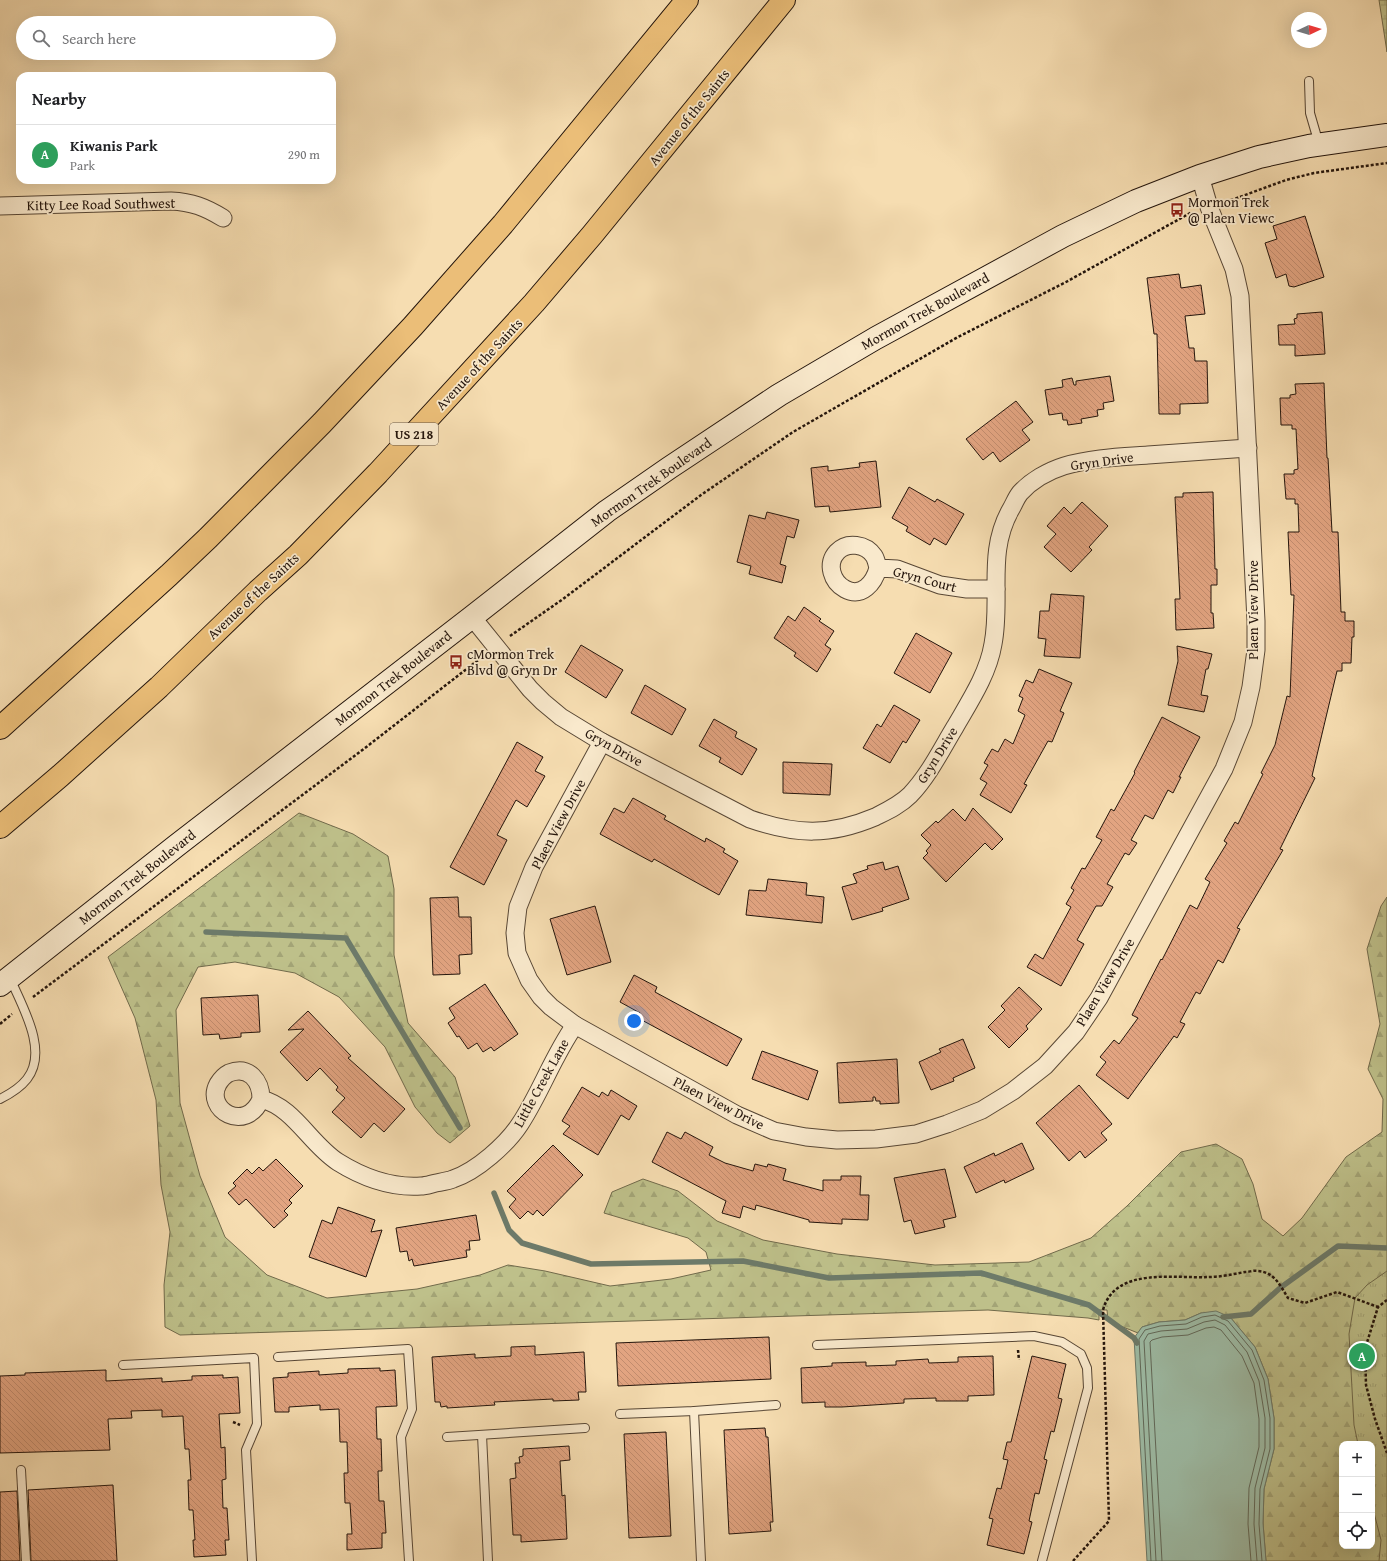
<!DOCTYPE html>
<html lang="en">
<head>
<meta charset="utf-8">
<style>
  body { margin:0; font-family:"Gentium Book Plus",serif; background:#f2f2f2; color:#202124 }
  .controls { position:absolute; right:12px; bottom:12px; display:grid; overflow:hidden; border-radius:8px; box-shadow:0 4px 16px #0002 }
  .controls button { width:36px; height:36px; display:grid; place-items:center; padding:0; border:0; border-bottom:1px solid #e0e0e0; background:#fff; color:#202124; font:20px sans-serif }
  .compass { position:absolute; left:1291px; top:12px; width:36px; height:36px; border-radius:50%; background:#fff; box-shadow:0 4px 16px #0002; rotate:86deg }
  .you { position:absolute; left:634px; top:1021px; width:14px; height:14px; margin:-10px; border:3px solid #fff; border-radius:50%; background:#1a73e8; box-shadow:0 0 0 6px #1a73e833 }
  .badge { display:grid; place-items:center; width:26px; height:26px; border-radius:50%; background:#8f2418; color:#fff; font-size:13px; font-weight:700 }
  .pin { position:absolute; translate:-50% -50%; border:2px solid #fff; box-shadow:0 1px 4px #0006 }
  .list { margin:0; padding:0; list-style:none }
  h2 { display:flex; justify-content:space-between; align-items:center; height:52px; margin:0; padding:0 16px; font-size:17px }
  h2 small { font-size:13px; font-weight:400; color:#757577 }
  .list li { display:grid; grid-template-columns:26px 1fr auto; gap:12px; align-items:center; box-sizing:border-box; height:60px; padding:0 16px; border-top:1px solid #e0e0e0 }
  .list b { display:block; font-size:15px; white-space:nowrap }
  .list p { margin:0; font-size:13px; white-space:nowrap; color:#757577 }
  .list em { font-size:13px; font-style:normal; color:#757577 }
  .icon { flex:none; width:22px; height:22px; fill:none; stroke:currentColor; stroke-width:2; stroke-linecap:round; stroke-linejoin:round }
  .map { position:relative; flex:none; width:1387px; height:1561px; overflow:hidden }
  .search { position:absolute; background:#fff; box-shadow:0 4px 16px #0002; left:16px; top:16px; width:320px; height:44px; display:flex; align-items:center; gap:10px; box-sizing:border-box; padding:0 14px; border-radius:22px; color:#757577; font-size:15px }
  .panel { position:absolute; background:#fff; box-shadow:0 4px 16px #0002; left:16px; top:72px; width:320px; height:112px; border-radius:12px }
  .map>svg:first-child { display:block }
</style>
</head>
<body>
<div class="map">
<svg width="1387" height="1561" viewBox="0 0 1387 1561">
  <defs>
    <pattern id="grass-tufts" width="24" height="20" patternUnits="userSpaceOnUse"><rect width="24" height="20" fill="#bec08a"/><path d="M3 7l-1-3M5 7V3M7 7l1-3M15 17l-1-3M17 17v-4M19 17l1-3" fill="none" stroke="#a3a476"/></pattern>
    <pattern id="forest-firs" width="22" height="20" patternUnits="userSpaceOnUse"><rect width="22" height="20" fill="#bec08a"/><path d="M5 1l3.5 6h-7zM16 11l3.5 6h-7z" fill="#a3a476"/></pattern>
    <pattern id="wetland-marsh" width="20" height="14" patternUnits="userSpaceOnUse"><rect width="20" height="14" fill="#bec08a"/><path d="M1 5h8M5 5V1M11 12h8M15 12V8" fill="none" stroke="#a3a476"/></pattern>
    <pattern id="building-back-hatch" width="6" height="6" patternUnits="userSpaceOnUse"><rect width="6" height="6" fill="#e2a481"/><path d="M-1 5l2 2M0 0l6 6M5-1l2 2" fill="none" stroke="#c28c6e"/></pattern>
  </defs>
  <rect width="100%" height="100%" fill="#f6ddb1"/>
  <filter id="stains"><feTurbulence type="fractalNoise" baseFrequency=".005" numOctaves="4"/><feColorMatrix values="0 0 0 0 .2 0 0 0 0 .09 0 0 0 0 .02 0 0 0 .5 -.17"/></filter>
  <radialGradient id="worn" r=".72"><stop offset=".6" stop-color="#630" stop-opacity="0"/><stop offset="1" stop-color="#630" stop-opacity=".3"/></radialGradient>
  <!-- grass -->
  <polygon fill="url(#grass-tufts)" stroke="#716a4b" points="1387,1265 1387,1561 1349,1561 1372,1546 1372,1444 1342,1444 1332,1269"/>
  <!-- forest -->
  <polygon fill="url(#forest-firs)" stroke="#716a4b" points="299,813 353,834 388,856 394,889 394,955 408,1023 455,1077 470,1126 450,1143 437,1133 415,1107 385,1047 339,997 295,973 235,962 198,967 176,1010 180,1103 200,1176 225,1237 267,1275 327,1298 417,1289 480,1275 508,1265 545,1271 610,1286 671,1279 711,1270 706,1252 688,1238 604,1213 612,1192 643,1179 678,1191 717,1221 763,1240 837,1254 935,1265 1029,1262 1091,1238 1127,1206 1181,1152 1216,1144 1242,1159 1253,1184 1262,1219 1283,1236 1302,1218 1346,1157 1382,1132 1383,1099 1368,1069 1380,1024 1367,949 1381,906 1387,897 1387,1271 1367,1285 1355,1298 1349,1334 1354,1425 1358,1444 1342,1444 1342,1546 1372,1546 1372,1505 1381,1540 1379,1561 1266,1561 1263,1523 1264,1489 1274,1449 1274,1418 1268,1379 1255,1347 1230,1317 1201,1313 1185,1320 1159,1322 1142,1327 1138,1333 1108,1321 1107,1310 1099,1310 1099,1320 1088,1318 988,1310 180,1335 165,1327 164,1285 170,1232 161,1185 156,1100 135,1018 108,957"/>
  <!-- wetland -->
  <polygon fill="url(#wetland-marsh)" stroke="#716a4b" points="1379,0 1387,0 1387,52"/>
  <!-- water -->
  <polygon fill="#9ebda7" stroke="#6d7a69" points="1216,1311 1230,1317 1255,1347 1268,1379 1274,1418 1274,1449 1264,1489 1263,1523 1266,1561 1147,1561 1134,1338 1142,1327 1159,1322 1185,1320 1201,1313"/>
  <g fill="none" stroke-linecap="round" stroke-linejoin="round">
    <!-- shore -->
    <g stroke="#61695a" stroke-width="1">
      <polyline points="1151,1561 1139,1339 1145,1330 1160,1326 1186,1324 1202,1317 1215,1315 1228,1321 1252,1350 1264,1380 1270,1418 1270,1449 1260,1489 1259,1524 1262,1561"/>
      <polyline points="1156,1561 1144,1341 1148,1334 1161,1331 1187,1329 1204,1322 1215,1320 1225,1325 1247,1352 1259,1381 1265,1418 1265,1448 1255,1488 1254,1524 1257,1561"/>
      <polyline points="1162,1561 1150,1342 1152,1340 1162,1337 1188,1335 1206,1328 1214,1327 1221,1330 1242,1356 1254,1383 1259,1419 1259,1447 1249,1488 1248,1524 1251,1561"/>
    </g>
    <!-- stream -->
    <g stroke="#6d7a69" stroke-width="5.5">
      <polyline points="206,932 346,938 460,1128"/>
      <polyline points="494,1193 509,1230 522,1243 591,1264 743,1261 829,1278 981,1273 1089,1305 1134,1338 1137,1343"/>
      <polyline points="1223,1317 1251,1314 1280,1288 1338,1246 1387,1248"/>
    </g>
  </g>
  <!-- building -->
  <g fill="url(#building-back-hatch)" stroke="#24150c">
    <polygon points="1305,216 1324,277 1294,287 1289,286 1286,274 1276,278 1265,243 1277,239 1273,226"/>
    <polygon points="1179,274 1181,288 1201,285 1205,314 1185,316 1189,348 1194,348 1195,361 1207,361 1208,403 1180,404 1180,414 1159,414 1157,334 1154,334 1147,278"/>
    <polygon points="1322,312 1325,354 1295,356 1295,345 1279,345 1278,325 1295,324 1294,319 1297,318 1297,314"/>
    <polygon points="1110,376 1114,401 1103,403 1104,409 1097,410 1098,416 1081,419 1082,423 1068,425 1067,420 1063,420 1062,413 1049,415 1045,390 1063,387 1062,380 1072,378 1074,385 1076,385 1076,381"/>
    <polygon points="1324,383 1327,458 1328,458 1332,532 1338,532 1341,612 1345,612 1345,621 1354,621 1354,637 1352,637 1351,663 1342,663 1342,671 1337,671 1312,776 1315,778 1280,849 1283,850 1237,928 1240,929 1223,963 1218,960 1200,994 1196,992 1180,1022 1185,1024 1177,1038 1174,1036 1128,1099 1096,1075 1106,1062 1100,1057 1114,1040 1119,1044 1138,1018 1132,1015 1161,959 1162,960 1190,905 1197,909 1210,882 1205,879 1227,843 1224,841 1235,822 1238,824 1263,774 1261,773 1275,745 1287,696 1290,697 1294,595 1291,595 1288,532 1299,532 1298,504 1295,504 1295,499 1286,499 1284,474 1294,474 1294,470 1298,469 1296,429 1292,429 1292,425 1281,425 1280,398 1290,398 1290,395 1296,394 1295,384"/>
    <polygon points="1016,401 1033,422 1022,430 1030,440 1000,462 993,452 983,460 966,439"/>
    <polygon points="876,461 881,507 830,512 829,506 815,507 811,468 828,466 828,471 860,467 859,463"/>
    <polygon points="909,487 935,502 937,499 964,514 946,545 934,538 930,545 906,531 908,527 892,518"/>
    <polygon points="1213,492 1215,569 1217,569 1217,585 1211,585 1211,613 1213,613 1214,628 1176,630 1175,599 1180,599 1175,497 1183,497 1183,493"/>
    <polygon points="1082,502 1108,526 1089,547 1092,550 1071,572 1044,547 1056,534 1047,526 1064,507 1071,514"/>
    <polygon points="767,512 799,520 794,538 787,536 780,564 786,566 782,583 749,574 751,566 737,562 749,515 765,519"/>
    <polygon points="1051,594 1084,596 1080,658 1044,656 1046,639 1038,638 1040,611 1049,611"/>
    <polygon points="804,607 821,619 819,621 834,631 825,645 831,649 817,672 794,656 796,653 774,638 788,616 795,621"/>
    <polygon points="916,633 952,653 930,693 894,673"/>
    <polygon points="581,645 623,670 606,698 565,672"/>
    <polygon points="1177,646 1212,654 1208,669 1206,669 1201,695 1208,696 1204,712 1168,705 1178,661"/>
    <polygon points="1039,669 1072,683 1060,711 1064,713 1052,742 1048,741 1024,784 1027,785 1011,813 980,795 987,783 980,779 988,765 984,763 992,749 998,752 1005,739 1013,744 1025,715 1018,711 1023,698 1019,696 1026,680 1033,683"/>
    <polygon points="645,685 686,709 672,735 631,713"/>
    <polygon points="894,705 920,720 906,743 903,741 890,763 863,748 877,724 881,727"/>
    <polygon points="1162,717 1200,737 1179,777 1181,777 1173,793 1168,790 1153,819 1145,815 1131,840 1137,843 1129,855 1125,853 1107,884 1113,887 1102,906 1096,906 1077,940 1084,944 1061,986 1027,967 1035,954 1043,959 1071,907 1066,904 1074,890 1071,888 1082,868 1085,869 1102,840 1096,837 1111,809 1114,811 1135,773 1134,772"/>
    <polygon points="714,719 737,732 735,737 757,749 742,775 719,762 721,758 699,746"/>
    <polygon points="517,742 543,757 535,771 545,776 527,807 516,800 497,835 507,840 484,885 450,867"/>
    <polygon points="783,762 832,764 830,795 783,793"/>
    <polygon points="633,798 666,816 664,819 705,842 706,838 725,849 723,852 738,861 719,895 654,859 652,862 600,834 614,808 624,813"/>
    <polygon points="973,808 1003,839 992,850 985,843 946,882 923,858 928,853 926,851 931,845 921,835 936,821 938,823 953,809 965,821"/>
    <polygon points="883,862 885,870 898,866 909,899 882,908 883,911 852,920 842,887 857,883 853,874 868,869 867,866"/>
    <polygon points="768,879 807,883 806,895 824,897 822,923 746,915 749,890 766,891"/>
    <polygon points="458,897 459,917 471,917 472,954 459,955 460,974 433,975 430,898"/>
    <polygon points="595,906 611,962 567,975 550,919"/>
    <polygon points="634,975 657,987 655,992 742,1039 727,1066 638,1018 640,1013 620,1002"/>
    <polygon points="485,984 518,1034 494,1051 491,1047 483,1052 477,1043 468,1049 459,1036 457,1037 448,1023 455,1018 449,1008"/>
    <polygon points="1019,987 1042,1009 1026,1026 1028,1029 1009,1048 988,1027 1005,1010 1001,1006"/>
    <polygon points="258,995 260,1032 241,1033 241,1037 220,1039 219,1034 203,1035 201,998"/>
    <polygon points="308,1011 351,1056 348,1058 405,1109 384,1132 374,1123 361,1138 332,1112 345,1098 336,1090 338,1087 320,1068 307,1081 280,1052 304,1029 288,1030"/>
    <polygon points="963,1039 975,1068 953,1078 954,1081 931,1090 919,1062 941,1052 939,1049"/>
    <polygon points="762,1051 818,1071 808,1100 752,1079"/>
    <polygon points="897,1059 899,1103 880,1104 880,1101 876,1101 875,1097 873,1097 873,1101 839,1103 837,1063"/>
    <polygon points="1079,1085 1112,1124 1101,1133 1107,1140 1085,1158 1080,1151 1069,1161 1036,1123"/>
    <polygon points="582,1087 599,1097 602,1092 608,1096 611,1090 637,1106 629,1120 621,1115 598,1155 563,1134 570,1126 562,1121"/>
    <polygon points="667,1132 681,1139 685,1132 713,1147 709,1155 725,1163 753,1171 755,1164 767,1167 768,1164 786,1169 783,1180 823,1191 823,1180 841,1180 841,1176 861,1176 860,1195 869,1195 868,1220 842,1219 842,1224 809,1222 809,1220 756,1205 755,1210 743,1206 740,1218 722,1213 726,1201 652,1162"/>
    <polygon points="1022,1143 1034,1169 1005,1183 1004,1180 976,1193 964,1167 994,1153 995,1156"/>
    <polygon points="553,1145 583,1175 543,1216 537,1210 533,1215 528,1211 520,1219 509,1207 516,1199 507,1191"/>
    <polygon points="276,1159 303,1186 289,1200 292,1203 284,1211 288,1215 274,1228 246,1199 239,1205 228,1193 236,1186 233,1183 247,1169 252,1174 259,1167 263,1171"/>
    <polygon points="945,1169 956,1217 943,1220 945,1227 915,1234 911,1220 904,1222 894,1178"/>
    <polygon points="338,1207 375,1220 371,1232 382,1230 366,1277 309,1257 322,1220 332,1224"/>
    <polygon points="476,1215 480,1240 469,1241 470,1250 466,1250 467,1257 414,1266 412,1259 409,1261 407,1251 400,1252 396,1228"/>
    <polygon points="769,1337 771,1379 618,1386 616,1343"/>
    <polygon points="535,1346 535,1355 584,1352 586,1392 578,1392 579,1400 553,1401 553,1399 494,1402 495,1405 447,1408 447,1406 441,1407 440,1402 435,1402 432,1357 475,1354 475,1358 511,1356 511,1347"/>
    <polygon points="993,1356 994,1395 968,1396 968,1401 936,1401 936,1398 904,1399 904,1403 842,1407 825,1407 825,1402 802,1403 801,1368 832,1366 832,1363 866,1362 866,1366 896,1365 896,1361 928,1359 929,1363 958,1362 958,1357"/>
    <polygon points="1032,1356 1066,1364 1058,1398 1062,1399 1054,1432 1051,1431 1044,1459 1047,1460 1039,1494 1035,1493 1029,1521 1032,1522 1024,1554 987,1545 993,1519 989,1518 997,1488 1001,1489 1008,1460 1003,1459 1007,1442 1011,1442"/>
    <polygon points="380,1368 380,1371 395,1370 397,1406 376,1407 377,1439 381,1439 382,1471 378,1471 379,1501 384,1501 386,1533 382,1533 382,1548 347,1550 347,1534 352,1534 350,1503 345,1503 344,1473 348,1473 347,1442 340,1442 339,1409 320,1410 320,1405 289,1407 289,1412 275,1412 273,1378 288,1377 288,1373 319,1371 319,1375 348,1373 348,1369"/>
    <polygon points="106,1370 106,1381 162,1378 162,1382 192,1380 192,1376 223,1375 223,1378 238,1377 240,1413 219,1414 221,1448 225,1447 226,1479 222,1480 223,1508 227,1508 229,1540 225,1540 226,1555 194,1557 193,1540 195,1540 193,1510 189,1510 188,1480 191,1480 189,1449 185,1449 183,1416 162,1417 162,1410 131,1411 132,1418 108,1419 110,1450 0,1453 0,1376 25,1375 25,1373"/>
    <polygon points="765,1428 766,1437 768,1437 773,1522 770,1522 771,1531 729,1534 724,1430"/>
    <polygon points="666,1432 671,1536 629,1538 624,1434"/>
    <polygon points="569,1446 570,1460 560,1461 562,1496 565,1495 567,1539 521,1542 521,1535 513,1535 510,1479 516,1478 515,1463 520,1463 519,1457 523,1456 523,1449"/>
    <polygon points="113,1485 117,1561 31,1561 28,1490"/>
    <polygon points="17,1491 20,1561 0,1561 0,1492"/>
  </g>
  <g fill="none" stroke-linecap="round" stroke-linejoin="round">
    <defs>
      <g id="lane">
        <polyline points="1309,81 1310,113 1319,144"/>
        <path d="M0,1099C10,1094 20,1088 27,1079C49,1051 22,1006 10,978"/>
        <polyline points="817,1345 1034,1336 1062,1342 1081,1354 1087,1368 1088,1388 1042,1561"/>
        <polyline points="278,1357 408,1349 412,1409 401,1437 409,1561"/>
        <polyline points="123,1365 254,1358 257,1424 246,1450 252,1561"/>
        <polyline points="694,1411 701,1561"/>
        <polyline points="620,1414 694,1411 776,1405"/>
        <polyline points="482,1435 488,1561"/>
        <polyline points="447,1437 585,1428"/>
        <polyline points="21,1470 26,1561"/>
      </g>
      <g id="street">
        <path d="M0,206L171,201C192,202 205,207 223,218"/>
        <path d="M878,568C874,583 862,598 845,589C832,582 826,564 837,552C847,541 866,544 874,556C876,559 877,564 878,568L897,569L940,585L967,589H996"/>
        <path d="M472,617L530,689L543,702L561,717L602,742L750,819C796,835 830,836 875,817C887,811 900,805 910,795C929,775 941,750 955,727C970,701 988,674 993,644C1002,598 986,552 1011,509C1014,504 1016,498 1020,493C1031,481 1048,471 1064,466C1091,458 1120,457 1148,455C1181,453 1215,450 1248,448"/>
        <polyline points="602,742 534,867 518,907 515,933 517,953 529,980 541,997 551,1007 575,1025 737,1115 774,1131 806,1137 837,1140 876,1139 916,1134 947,1124 982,1110 1013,1091 1045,1066 1076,1032 1099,998 1224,769 1243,722 1251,687 1256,650 1256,621 1240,296 1234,269 1209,207 1200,176"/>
        <path d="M261,1099C261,1081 249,1065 229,1073C225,1075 221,1079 218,1084C204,1110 246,1134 261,1099C294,1107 310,1144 338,1162C362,1177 391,1188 421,1186C426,1186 431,1184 436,1183C441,1182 448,1181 453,1179C477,1171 507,1144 520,1124C541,1092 553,1056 575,1025"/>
      </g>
      <polyline id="secondary" points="0,985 176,846 472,617 607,511 669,468 779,395 876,338 1063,236 1136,201 1200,176 1259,157 1309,146 1387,135"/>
      <g id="highway">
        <polyline points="0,728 169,575 208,538 322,423 413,326 503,224 687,0"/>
        <polyline points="0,827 60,776 159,687 258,591 298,555 378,473 534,303 592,235 784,0"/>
      </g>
    </defs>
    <!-- lane casing -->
    <use href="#lane" stroke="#584735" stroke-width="10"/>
    <!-- street casing -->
    <use href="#street" stroke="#584735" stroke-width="19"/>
    <!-- secondary casing -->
    <use href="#secondary" stroke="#24150c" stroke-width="24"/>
    <!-- highway casing -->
    <use href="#highway" stroke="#24150c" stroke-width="24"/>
    <!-- path -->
    <g stroke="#24150c" stroke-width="2.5" stroke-dasharray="3 2" stroke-linecap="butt">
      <polyline points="1226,202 1286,180 1314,173 1387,163"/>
      <polyline points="510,636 563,599 701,495 793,432 958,337 1066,282 1192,212"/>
      <polyline points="33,997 365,748 482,657"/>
      <polyline points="0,1024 12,1014"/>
      <polyline points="1387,1300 1378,1307 1365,1349 1366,1385 1375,1419 1387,1453"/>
      <polyline points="1018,1350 1019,1360"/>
      <polyline points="233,1422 240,1425"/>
      <path d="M1073,1561L1109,1521L1103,1310C1115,1266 1175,1279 1209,1277C1221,1277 1233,1274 1245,1272C1249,1272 1254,1270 1258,1271C1274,1272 1280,1285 1288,1298L1305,1303L1337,1292L1378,1307"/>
    </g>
    <!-- lane -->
    <use href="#lane" stroke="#f9e9cc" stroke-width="8"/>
    <!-- street -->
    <use href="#street" stroke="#f9e9cc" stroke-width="17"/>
    <!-- secondary -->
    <use href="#secondary" stroke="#f9e9cc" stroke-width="22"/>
    <!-- highway -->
    <use href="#highway" stroke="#ebbe78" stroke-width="22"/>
  </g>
  <!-- icons -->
  <defs>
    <symbol id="bus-bare" viewBox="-9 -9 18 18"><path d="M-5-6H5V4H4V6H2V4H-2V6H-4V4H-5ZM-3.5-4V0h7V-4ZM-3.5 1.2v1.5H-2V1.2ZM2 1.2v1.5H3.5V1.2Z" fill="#8f2418" stroke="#f9e9cc" stroke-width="2.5" paint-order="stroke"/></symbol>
  </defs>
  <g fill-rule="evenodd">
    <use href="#bus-bare" x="1167" y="200" width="20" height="20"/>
    <use href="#bus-bare" x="446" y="652" width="20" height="20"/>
  </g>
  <g text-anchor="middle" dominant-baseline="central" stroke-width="3.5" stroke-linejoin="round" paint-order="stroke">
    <!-- shield labels -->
    <rect fill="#f9e9cc" stroke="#645546" stroke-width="1" x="390" y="423" width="48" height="22" rx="3"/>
    <g font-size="13" font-weight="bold" fill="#24150c">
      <text x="414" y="434">US 218</text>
    </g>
    <!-- street labels -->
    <g font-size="14" fill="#24150c" stroke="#f9e9cc">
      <text transform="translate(689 117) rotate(-51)">Avenue of the Saints</text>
      <text transform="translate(101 204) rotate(-1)">Kitty Lee Road Southwest</text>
      <text transform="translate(925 311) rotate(-29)">Mormon Trek Boulevard</text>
      <text transform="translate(479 364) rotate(-47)">Avenue of the Saints</text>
      <text transform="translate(1102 461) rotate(-8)">Gryn Drive</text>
      <text transform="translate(651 482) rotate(-35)">Mormon Trek Boulevard</text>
      <text transform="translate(925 579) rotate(15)">Gryn Court</text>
      <text transform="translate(253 596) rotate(-43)">Avenue of the Saints</text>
      <text transform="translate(1253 610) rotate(-90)">Plaen View Drive</text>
      <text transform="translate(393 678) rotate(-38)">Mormon Trek Boulevard</text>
      <text transform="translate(614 747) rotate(29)">Gryn Drive</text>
      <text transform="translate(937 755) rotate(-58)">Gryn Drive</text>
      <text transform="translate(558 824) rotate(-62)">Plaen View Drive</text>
      <text transform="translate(137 877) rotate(-38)">Mormon Trek Boulevard</text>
      <text transform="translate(1105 982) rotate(-59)">Plaen View Drive</text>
      <text transform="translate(541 1083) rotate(-61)">Little Creek Lane</text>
      <text transform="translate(719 1103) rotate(27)">Plaen View Drive</text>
    </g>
    <!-- poi labels -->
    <g font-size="14" fill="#24150c" stroke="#f9e9cc" text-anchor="start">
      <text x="1188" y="202">Mormon Trek<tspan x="1188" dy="16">@ Plaen Viewc</tspan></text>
      <text x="467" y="654">cMormon Trek<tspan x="467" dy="16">Blvd @ Gryn Dr</tspan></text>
    </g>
  </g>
  <rect width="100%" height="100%" filter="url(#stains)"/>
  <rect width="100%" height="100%" fill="url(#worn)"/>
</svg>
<div class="controls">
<button>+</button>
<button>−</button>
<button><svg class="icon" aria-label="locate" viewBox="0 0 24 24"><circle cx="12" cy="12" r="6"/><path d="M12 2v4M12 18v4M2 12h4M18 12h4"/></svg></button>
</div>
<svg class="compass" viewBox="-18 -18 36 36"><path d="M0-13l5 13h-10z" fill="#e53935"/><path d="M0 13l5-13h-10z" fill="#757577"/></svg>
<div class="you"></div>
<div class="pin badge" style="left:1362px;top:1356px;background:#2e9e5b">A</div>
<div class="search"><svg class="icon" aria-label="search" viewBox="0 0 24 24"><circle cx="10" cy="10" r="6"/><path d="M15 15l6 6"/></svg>Search here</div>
<section class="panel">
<h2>Nearby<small></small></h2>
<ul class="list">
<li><span class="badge" style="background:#2e9e5b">A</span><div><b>Kiwanis Park</b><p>Park</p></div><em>290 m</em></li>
</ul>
</section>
</div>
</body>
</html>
